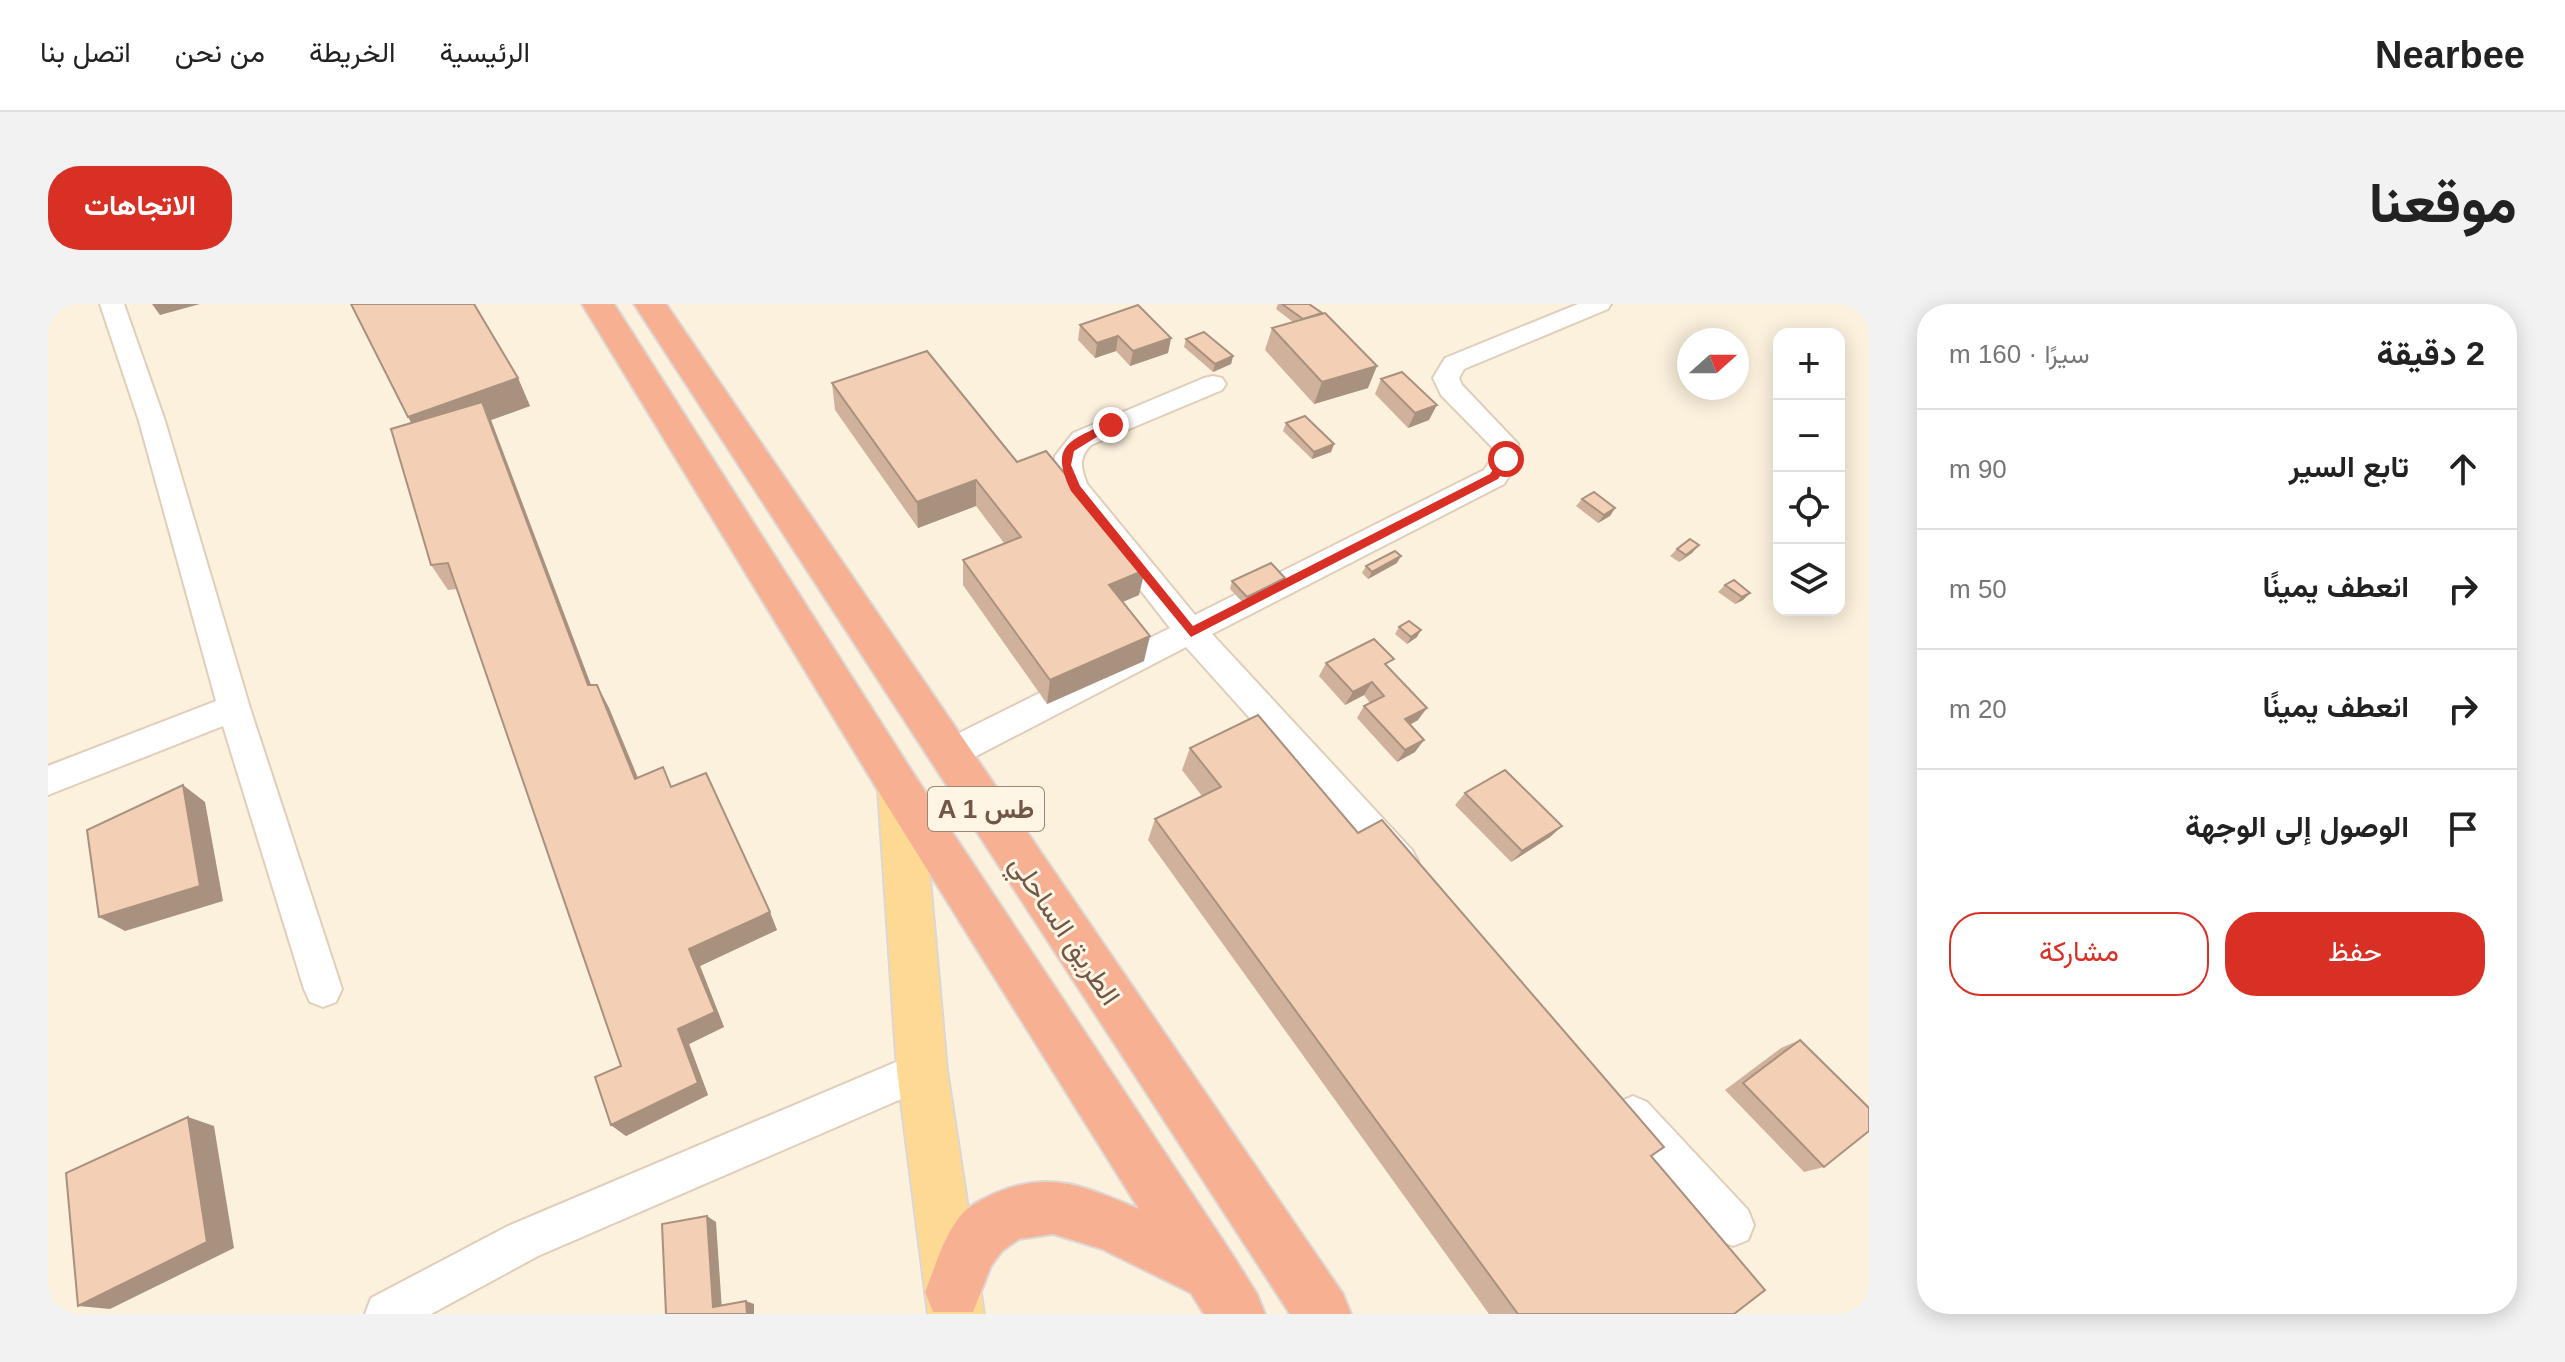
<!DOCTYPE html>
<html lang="ar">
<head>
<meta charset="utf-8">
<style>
  body { margin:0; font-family:Helvetica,Vazirmatn,sans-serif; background:#f2f2f2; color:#222; direction:rtl }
  .controls { position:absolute; right:24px; top:24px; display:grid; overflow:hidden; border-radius:16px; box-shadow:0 4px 20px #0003 }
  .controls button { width:72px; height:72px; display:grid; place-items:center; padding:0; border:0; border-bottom:2px solid #e0e0e0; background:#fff; color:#222; font:40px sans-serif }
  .compass { position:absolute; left:1629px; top:24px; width:72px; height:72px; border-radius:50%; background:#fff; box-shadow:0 4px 20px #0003; rotate:69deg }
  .stop { position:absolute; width:24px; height:24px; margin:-18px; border:6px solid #d93025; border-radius:50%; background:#fff }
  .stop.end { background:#d93025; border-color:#fff; box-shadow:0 2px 8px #0008 }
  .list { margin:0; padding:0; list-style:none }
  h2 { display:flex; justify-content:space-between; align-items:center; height:104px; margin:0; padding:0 32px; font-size:34px }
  h2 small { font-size:26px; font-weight:400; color:#767676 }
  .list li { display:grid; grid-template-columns:52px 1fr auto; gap:24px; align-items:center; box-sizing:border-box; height:120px; padding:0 32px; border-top:2px solid #e0e0e0 }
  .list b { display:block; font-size:30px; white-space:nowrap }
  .list em { font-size:26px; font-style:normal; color:#767676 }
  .actions { display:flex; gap:16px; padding:24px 32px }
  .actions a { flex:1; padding:18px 0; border:2px solid #d93025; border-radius:32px; text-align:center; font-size:28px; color:#d93025 }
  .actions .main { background:#d93025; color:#fff }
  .icon { flex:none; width:44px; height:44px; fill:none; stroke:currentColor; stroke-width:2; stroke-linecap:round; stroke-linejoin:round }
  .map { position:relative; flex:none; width:1821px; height:1010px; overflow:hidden; direction:ltr; border-radius:32px }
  header { display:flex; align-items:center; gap:48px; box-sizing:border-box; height:112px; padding:0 40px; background:#fff; border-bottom:2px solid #e0e0e0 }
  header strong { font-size:38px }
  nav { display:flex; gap:44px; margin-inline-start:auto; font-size:28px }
  .intro { display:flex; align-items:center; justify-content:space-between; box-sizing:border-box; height:192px; padding:0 48px }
  h1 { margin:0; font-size:56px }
  .button { padding:20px 36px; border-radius:32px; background:#d93025; color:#fff; font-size:28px; font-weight:700 }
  main { display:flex; gap:48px; padding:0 48px }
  aside { flex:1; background:#fff; border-radius:32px; box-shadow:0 4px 20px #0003 }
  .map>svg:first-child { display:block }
</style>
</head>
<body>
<header>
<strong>Nearbee</strong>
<nav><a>الرئيسية</a><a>الخريطة</a><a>من نحن</a><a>اتصل بنا</a></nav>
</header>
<div class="intro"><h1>موقعنا</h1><a class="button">الاتجاهات</a></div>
<main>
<aside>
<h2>2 دقيقة<small>سيرًا · 160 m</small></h2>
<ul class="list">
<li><svg class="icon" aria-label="ahead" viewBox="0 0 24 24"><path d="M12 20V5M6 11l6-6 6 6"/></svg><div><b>تابع السير</b></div><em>90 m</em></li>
<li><svg class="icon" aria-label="right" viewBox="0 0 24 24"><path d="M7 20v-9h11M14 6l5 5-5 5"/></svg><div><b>انعطف يمينًا</b></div><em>50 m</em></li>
<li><svg class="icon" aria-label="right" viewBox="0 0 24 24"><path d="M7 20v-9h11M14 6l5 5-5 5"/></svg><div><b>انعطف يمينًا</b></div><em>20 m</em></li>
<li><svg class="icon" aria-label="arrive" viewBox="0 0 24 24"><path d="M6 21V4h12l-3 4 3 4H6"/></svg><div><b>الوصول إلى الوجهة</b></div></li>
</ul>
<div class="actions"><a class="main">حفظ</a><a>مشاركة</a></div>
</aside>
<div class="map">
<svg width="1821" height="1010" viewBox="0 0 1821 1010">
  <rect width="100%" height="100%" fill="#fcf1dd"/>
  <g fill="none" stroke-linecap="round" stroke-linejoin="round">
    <defs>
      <g id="street">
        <polygon points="52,0 76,0 117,117 202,404 294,685 288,698 275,703 262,698 256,685 175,422 0,491 0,462 168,397 91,117"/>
        <path d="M1530,0H1563L1560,5L1416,65L1411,74L1414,81L1470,140L1472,155L1456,180L1164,330L1364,546L1370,557L1364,568L1352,573L1340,568L1138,343L913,460L901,464L889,460L885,450L889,440L1122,324L1013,184L1006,163L1007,152L1025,129L1156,74L1165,72L1174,74L1178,80L1174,86L1043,141C1030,154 1033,164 1039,180L1147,311L1436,166L1444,154V143L1393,91L1385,74L1397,54Z"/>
        <polygon points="874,747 888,752 894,766 888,780 490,952 383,1010 317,1010 323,994 460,922"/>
        <polygon points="1585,792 1599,798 1700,906 1706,921 1700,936 1685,942 1670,936 1571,826 1565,812 1571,798"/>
      </g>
      <polygon id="primary" points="852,466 867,472 874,485 899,766 936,1010 880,1010 849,766 830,485 837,472"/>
      <g id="highway">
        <path d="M534,0H566L867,472L1184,950L1209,990L1217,1010H1156L1143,989L1054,945L1005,930L971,935L954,947L943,962L925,1008H885L877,988C887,964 894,936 910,915C920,901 935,895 950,888C1005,866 1040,884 1091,905L837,498Z"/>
        <polygon points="586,0 618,0 1295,990 1303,1010 1242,1010"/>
      </g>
    </defs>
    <!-- street casing -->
    <use href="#street" stroke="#e0cdba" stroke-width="4"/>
    <!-- primary casing -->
    <use href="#primary" stroke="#ddd7d3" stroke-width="4"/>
    <!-- highway casing -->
    <use href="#highway" stroke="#ddd7d3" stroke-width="4"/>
    <!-- street -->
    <use href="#street" fill="#fff" fill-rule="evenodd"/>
    <!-- primary -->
    <use href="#primary" fill="#fdd994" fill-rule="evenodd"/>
    <!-- highway -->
    <use href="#highway" fill="#f8b093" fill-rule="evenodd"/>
  </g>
  <!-- wall -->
  <g fill="#d0b29c">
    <polygon points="1230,0 1261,0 1320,84 1266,100 1217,46 1224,24 1245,18 1228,5"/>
    <polygon points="1032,21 1123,34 1120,49 1082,62 1068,47 1047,54 1030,36"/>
    <polygon points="1138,35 1185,52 1183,60 1165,68 1136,43"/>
    <polygon points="470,74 482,102 443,116 543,381 549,381 561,404 590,474 624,483 729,626 652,662 676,723 641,740 660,791 578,832 563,821 573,762 409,285 400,286 383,261 363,119"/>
    <polygon points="1333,75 1381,116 1360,124 1327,90"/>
    <polygon points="784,79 969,158 1091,291 1074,298 1096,357 999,400 915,281 915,256 956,239 928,202 870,224 787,106"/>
    <polygon points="1238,119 1286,140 1283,148 1264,155 1235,127"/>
    <polygon points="1534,195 1567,204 1562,212 1550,219 1528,202"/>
    <polygon points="1651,241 1644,249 1631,258 1622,252 1629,245"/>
    <polygon points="1349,259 1320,275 1314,269 1318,262"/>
    <polygon points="1184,277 1235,281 1196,300 1182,285"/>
    <polygon points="1677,281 1702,289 1695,296 1687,300 1670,288"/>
    <polygon points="1351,323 1369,333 1359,340 1347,330"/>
    <polygon points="1278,359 1341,364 1370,416 1362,421 1367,448 1349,458 1309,414 1316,402 1322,399 1316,391 1297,401 1271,372"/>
    <polygon points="1142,444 1310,529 1603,852 1686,1010 1441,1010 1100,536 1107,515 1154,492 1134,466"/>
    <polygon points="1417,489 1514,522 1502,533 1463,558 1407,501"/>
    <polygon points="1752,736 1776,863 1756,868 1677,786 1733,744"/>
  </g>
  <!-- shaded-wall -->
  <g fill="#a9917f">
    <polygon points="104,0 152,0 112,11"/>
    <polygon points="1070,32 1068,47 1047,54 1049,39"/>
    <polygon points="1123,34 1120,49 1082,62 1085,47"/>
    <polygon points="1185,52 1183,60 1165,68 1167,60"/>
    <polygon points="1329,62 1320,84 1266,100 1274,78"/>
    <polygon points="470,74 482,102 443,116 552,405 375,140 360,113"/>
    <polygon points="1389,101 1381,116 1360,124 1367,109"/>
    <polygon points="1286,140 1283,148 1264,155 1266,148"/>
    <polygon points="928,176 928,202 870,224 869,198"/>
    <polygon points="1567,204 1562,212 1550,219 1556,211"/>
    <polygon points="1651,241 1644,249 1631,258 1638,251"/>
    <polygon points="1353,252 1349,259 1320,275 1324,268"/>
    <polygon points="1097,266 1091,291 1056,306 1061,281"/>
    <polygon points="1237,274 1235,281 1196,300 1199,293"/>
    <polygon points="1702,289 1695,296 1687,300 1694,293"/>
    <polygon points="1373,326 1369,333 1359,340 1363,333"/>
    <polygon points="1102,332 1096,357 999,400 1002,376"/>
    <polygon points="1324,378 1316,391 1297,401 1305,388"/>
    <polygon points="549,381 561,404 599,496 587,475"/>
    <polygon points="1379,404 1370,416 1348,428 1357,415"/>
    <polygon points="1376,436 1367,448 1349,458 1357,446"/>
    <polygon points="135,481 157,498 175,597 77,627 51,613"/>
    <polygon points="1514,522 1502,533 1463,558 1474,547"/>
    <polygon points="722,608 729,626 652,662 676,723 641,740 660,791 578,832 563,821 630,725 641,645"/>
    <polygon points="140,813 166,822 186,944 62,1005 30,1002"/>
    <polygon points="659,912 668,918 674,1006 665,1003"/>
    <polygon points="698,997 706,1000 706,1010 699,1010"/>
  </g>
  <!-- building -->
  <g fill="#f2cfb5" stroke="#a9917f" stroke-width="2">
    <polygon points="303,0 426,0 470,74 360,113"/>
    <polygon points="1234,0 1261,0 1274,9 1255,15"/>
    <polygon points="1090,1 1123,34 1085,47 1070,32 1049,39 1032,21"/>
    <polygon points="1277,9 1329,62 1274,78 1224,24"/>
    <polygon points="1156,28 1185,52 1167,60 1138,35"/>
    <polygon points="879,47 969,158 998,147 1097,266 1061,281 1102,332 1002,376 915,256 973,233 928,176 869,198 784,79"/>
    <polygon points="1354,68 1389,101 1367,109 1333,75"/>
    <polygon points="434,98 540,381 549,381 587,475 615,463 623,483 658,469 722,608 641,645 667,708 630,725 650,779 563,821 547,773 573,762 400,259 383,261 343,125"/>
    <polygon points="1257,112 1286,140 1266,148 1238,119"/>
    <polygon points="1546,188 1567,204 1556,211 1534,195"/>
    <polygon points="1642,235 1651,241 1638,251 1629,245"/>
    <polygon points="1347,247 1353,252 1324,268 1318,262"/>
    <polygon points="1223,259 1237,274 1199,293 1184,277"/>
    <polygon points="1686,276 1702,289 1694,293 1677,281"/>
    <polygon points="1361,317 1373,326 1363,333 1351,323"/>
    <polygon points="1326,335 1346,355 1337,360 1379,404 1357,415 1376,436 1357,446 1316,402 1336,392 1324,378 1305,388 1278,359"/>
    <polygon points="1210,411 1310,529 1334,516 1616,843 1603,852 1717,986 1686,1010 1470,1010 1107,515 1173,483 1142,444"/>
    <polygon points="1457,466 1514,522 1474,547 1417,489"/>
    <polygon points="135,481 152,582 51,613 39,526"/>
    <polygon points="1752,736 1821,804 1821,827 1776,863 1695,779"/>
    <polygon points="140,813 159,938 30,1002 18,869"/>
    <polygon points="659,912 665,1003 698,997 699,1010 618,1010 614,920"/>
  </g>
  <!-- route -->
  <path fill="#d93025" d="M1059,119L1068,121L1026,147L1023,161L1032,182L1145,322L1442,170L1454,152L1463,155L1450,175L1143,333L1023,187C1001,141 1021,137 1059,119Z"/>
  <g text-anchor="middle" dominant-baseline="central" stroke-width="6" stroke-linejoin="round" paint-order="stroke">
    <!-- shield labels -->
    <rect fill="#fff5e4" stroke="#9c8675" stroke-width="2" x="880" y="483" width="116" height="44" rx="6"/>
    <g font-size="26" font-weight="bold" fill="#725746">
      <text x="938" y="505">A 1 طس</text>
    </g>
    <!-- street labels -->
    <g font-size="28" fill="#725746" stroke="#fff5e4">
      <text transform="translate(1017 626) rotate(56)">الطريق الساحلي</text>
    </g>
  </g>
</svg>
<div class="controls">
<button>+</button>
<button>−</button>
<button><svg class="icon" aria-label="locate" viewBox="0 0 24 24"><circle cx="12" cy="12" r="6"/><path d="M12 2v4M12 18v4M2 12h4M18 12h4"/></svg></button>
<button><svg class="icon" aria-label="layers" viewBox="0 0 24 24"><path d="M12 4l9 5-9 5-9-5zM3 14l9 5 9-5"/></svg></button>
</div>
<svg class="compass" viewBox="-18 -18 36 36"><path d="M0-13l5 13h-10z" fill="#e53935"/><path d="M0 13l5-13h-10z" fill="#767676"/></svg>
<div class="stop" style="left:1458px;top:155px"></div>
<div class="stop end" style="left:1063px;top:121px"></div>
</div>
</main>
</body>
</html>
